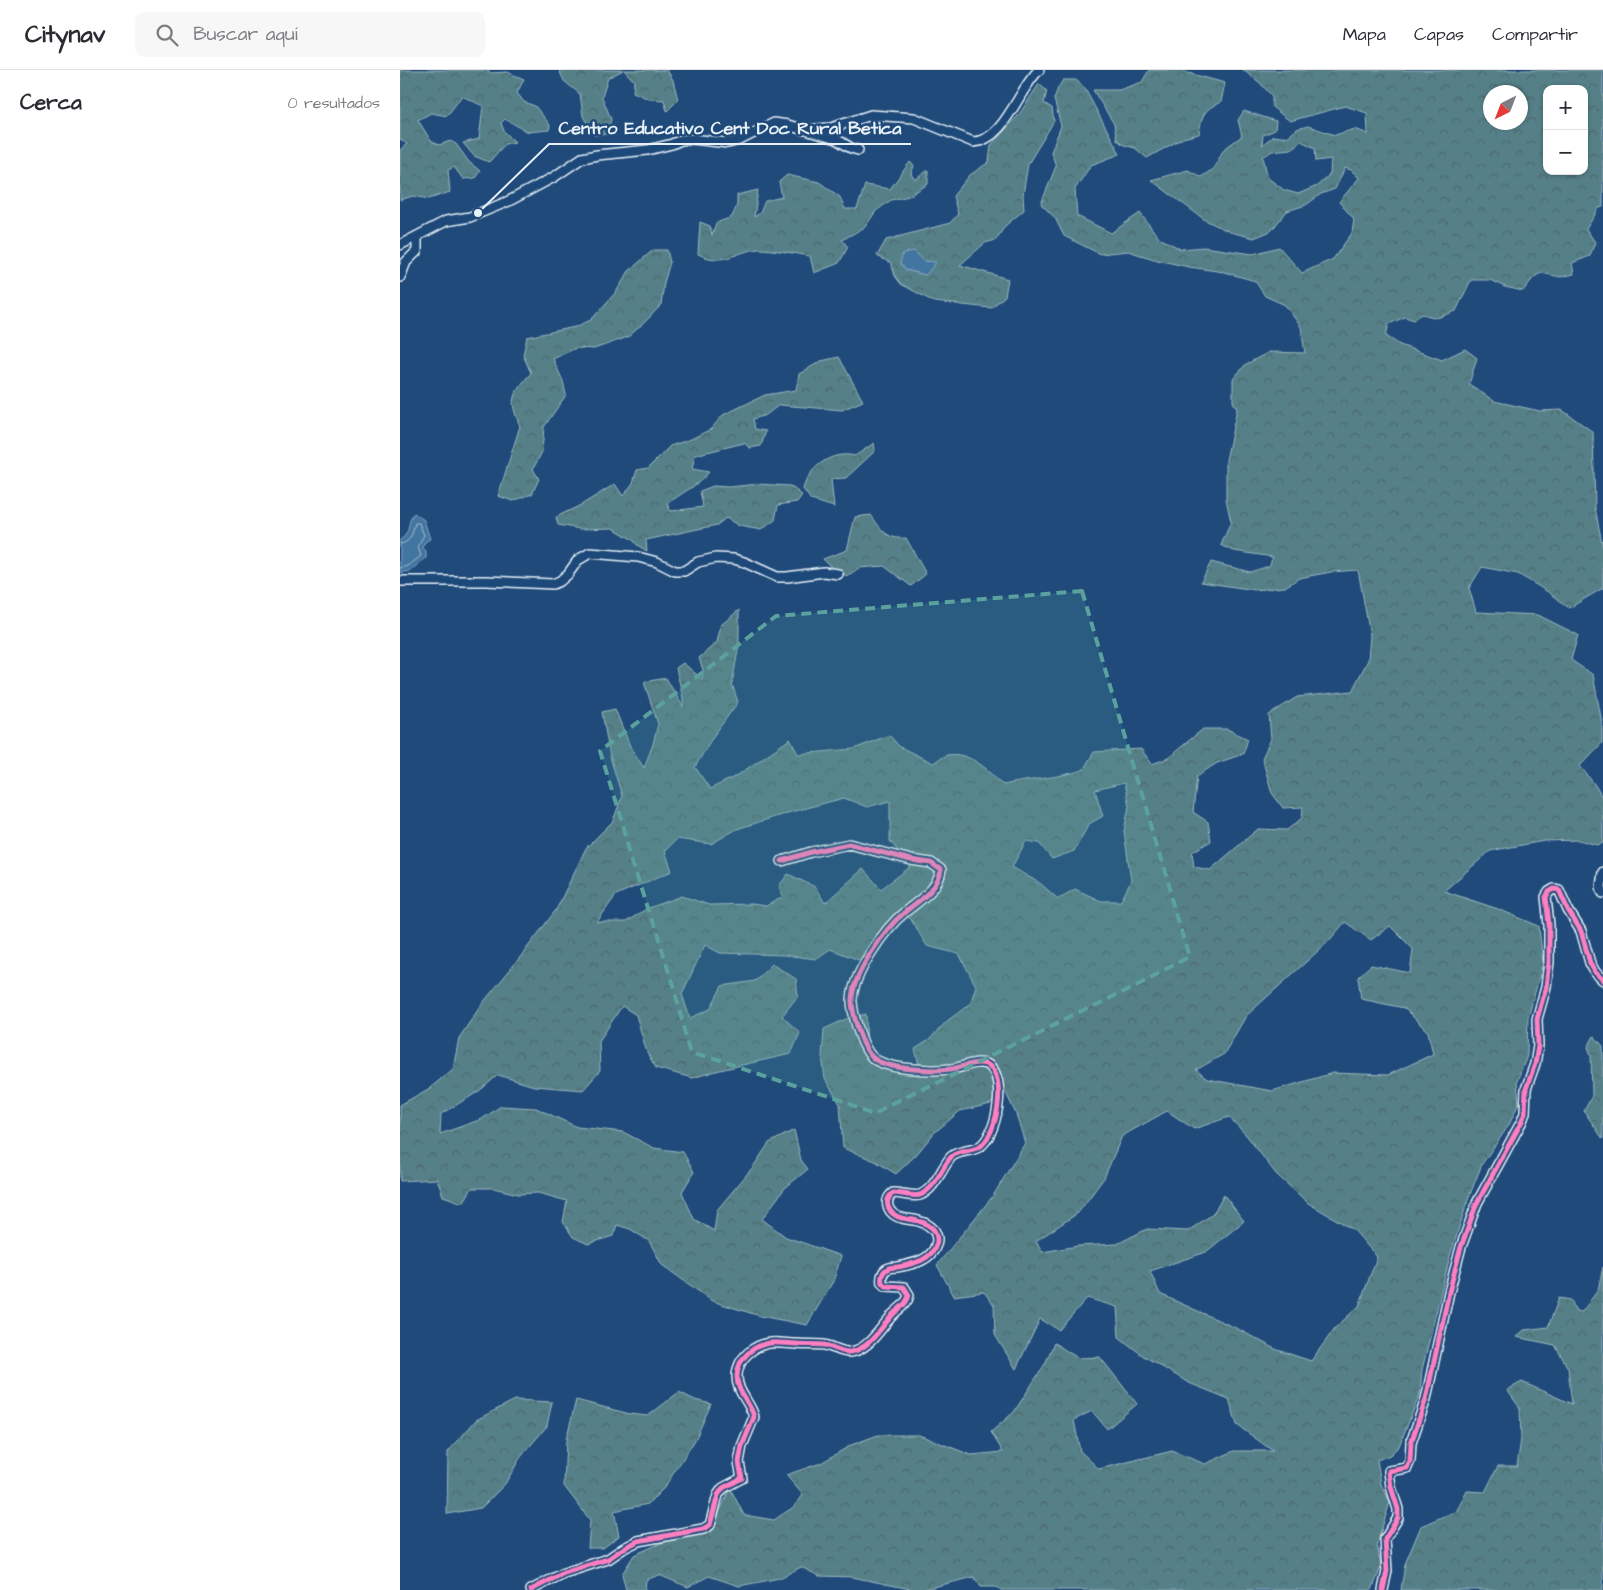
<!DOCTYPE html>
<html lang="es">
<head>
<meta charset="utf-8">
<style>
  body { margin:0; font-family:"Architects Daughter",sans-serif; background:#f7f7f7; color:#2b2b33 }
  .controls { position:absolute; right:15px; top:15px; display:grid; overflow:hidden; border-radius:10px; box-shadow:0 1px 4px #0004 }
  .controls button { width:45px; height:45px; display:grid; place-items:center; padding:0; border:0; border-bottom:1px solid #e1e1e2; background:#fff; color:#2b2b33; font:25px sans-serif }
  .compass { position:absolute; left:1083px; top:15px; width:45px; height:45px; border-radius:50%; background:#fff; box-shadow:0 1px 4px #0004; rotate:222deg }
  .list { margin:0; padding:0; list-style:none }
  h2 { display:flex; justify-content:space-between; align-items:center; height:65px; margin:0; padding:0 20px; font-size:21px }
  h2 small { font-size:16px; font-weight:400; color:#7c7c81 }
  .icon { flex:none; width:28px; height:28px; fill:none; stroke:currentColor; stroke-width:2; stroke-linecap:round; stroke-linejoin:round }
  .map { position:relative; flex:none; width:1203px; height:1520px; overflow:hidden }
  header { display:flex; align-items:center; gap:30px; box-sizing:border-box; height:70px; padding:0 25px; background:#fff; border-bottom:1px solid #e1e1e2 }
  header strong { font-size:24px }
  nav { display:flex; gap:28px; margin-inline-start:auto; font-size:18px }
  .search { width:350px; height:45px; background:#f7f7f7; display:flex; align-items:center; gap:12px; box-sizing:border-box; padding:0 18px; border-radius:10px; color:#7c7c81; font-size:19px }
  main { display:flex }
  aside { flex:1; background:#fff }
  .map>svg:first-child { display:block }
</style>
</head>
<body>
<header>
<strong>Citynav</strong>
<div class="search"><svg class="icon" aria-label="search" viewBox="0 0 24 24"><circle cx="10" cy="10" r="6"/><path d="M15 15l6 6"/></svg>Buscar aquí</div>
<nav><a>Mapa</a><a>Capas</a><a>Compartir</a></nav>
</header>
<main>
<aside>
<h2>Cerca<small>0 resultados</small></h2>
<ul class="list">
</ul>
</aside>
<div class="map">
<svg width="1203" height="1520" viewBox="0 0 1203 1520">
  <defs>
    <pattern id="forest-crowns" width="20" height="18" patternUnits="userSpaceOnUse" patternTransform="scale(1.25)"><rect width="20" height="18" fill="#558088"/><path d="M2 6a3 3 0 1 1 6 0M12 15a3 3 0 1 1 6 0" fill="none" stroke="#4e676c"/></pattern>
  </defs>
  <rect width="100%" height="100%" fill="#1f4a7a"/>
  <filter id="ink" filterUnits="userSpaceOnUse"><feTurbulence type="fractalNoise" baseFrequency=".02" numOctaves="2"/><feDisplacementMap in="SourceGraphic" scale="10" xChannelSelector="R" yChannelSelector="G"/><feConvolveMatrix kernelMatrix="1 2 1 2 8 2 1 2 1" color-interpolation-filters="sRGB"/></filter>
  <g filter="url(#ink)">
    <!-- forest -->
    <g fill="url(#forest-crowns)" stroke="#9eb8c0" fill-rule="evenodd">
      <polygon points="0,0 88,0 91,3 107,2 124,9 117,23 124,32 135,36 150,55 149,60 128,62 105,49 101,53 104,61 115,72 105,74 89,92 74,86 63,73 79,69 83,36 62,26 47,46 31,43 18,50 31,71 39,75 50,71 56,74 69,92 80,101 75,108 63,109 54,97 48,100 50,122 29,129 13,126 0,130 0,80 7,74 0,69"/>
      <polygon points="159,0 223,0 208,8 202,27 211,49 208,64 193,65 183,46 180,24 164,11"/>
      <polygon points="224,0 267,0 273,10 278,30 267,41 264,30 249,29 233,22 234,11"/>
      <path d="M749,0H784L788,3L825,13L821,32C803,40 802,45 799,64L783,68L747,88L735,78L724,75L717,70L714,54L693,20H719L742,12Z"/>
      <path d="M843,0H1203V137L1199,138L1186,159L1195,172L1190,186L1172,193L1174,204L1161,207L1141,203L1134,207L1123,221L1105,217L1090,210H1071L1056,241L1037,248L1022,244L1014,250L1005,247L989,254L986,266L1000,275L1042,290L1065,279L1077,288L1069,314L1094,331L1140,341L1162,340L1193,362L1195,438L1203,478V518L1169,538L1148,522L1118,504L1082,497L1069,518L1076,542L1138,545L1178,565L1171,590L1193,605L1202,653V673L1180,696L1195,715L1203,729V773L1197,775L1179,770L1144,771L1090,781L1044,821L1098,839L1139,856L1143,893L1128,948L1127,986L1117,1011L1119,1033L1109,1055L1082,1094L1069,1127L1050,1186L1022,1300L1020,1324L999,1376L990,1385L977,1390L981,1414L990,1432L977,1474L981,1497L972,1520H601L596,1517H581L574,1507L521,1520H515L452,1507L419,1506L401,1497L380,1508L339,1516L309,1506L288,1517L259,1505L246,1510L245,1520H226L222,1504L234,1485L261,1473L311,1461L330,1418L344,1445L374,1450L395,1436L403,1425L386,1405L421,1393L451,1375L478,1365H519L571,1385L603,1382L591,1362L614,1342L645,1294L654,1273L678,1288L700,1287L737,1334L707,1359L692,1341L674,1350L680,1381L699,1399L772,1381L805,1394L834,1381H873L837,1355L829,1329L789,1313L742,1285L719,1267L717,1237L687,1228L659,1260L640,1249L616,1299L595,1265L594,1235L584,1222L554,1226L537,1195L593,1126L625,1073L616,1044L604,1019L591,1034L560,1041L534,1063L516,1085L496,1104L475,1091L443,1078L440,1034L425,1009L422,986L424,959L446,949L466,944L467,978L463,985C481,1000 498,1000 520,999L515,979L529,970L547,951L570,934L576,916L559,884L527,876L510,848L497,845L464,892L430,879L416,889L384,885L320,883L305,875L282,924L290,948L310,939L322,916L355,911L372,894L396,909L398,926L382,946L400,963L391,984L320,1000L292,1008L256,998L247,983L236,945L222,936L199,971L200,1001L183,1020L134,1016L98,1005L78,1022L41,1044L40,1064L82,1049L101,1036L136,1038L177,1057L223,1062L254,1078L283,1082L294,1102L282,1122L294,1149L314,1161L317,1140L353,1097L369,1073L394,1060L401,1090L408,1099L385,1118L362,1149L386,1167L441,1186L434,1210L407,1255L360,1246L312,1231L262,1195L249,1171L230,1159L217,1155L213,1166L188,1174L173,1167L163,1152L167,1131L138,1123L118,1124L93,1118H72L63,1133L43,1126L37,1109L0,1111V1035L30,1018L53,999L59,968L82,934L118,890L156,840L186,778L213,751L222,726L210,687L202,642L215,639L230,676L244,698L253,674L258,654L244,612L266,608L283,637V628L276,598L283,593L302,609L303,600L299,588L317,572L321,555L339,540V575L332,614L338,632L312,668L295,697L310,719L338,705L390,669L398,684L454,679L489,665L500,677L533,693C537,691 542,686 547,685C569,681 589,700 603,715C630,709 657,708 683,700L694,682L741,679L752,694L768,688L803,659H827L848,669L843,684L817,693L797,706L793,742L808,752L811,771L792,782L794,797L810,800L858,759L887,760L902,748L903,737L883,738L872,723L862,688L871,669L869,645L897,627L952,621L968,590L970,565L958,500L931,502L899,508L885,517L855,520L801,512L811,492L850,502L869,496L873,487L834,481L821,475L831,452L826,429V390L837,339L833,332V309L845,295L869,282L905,283L901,257L885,235L865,226L855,211L824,202L789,197L757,190L728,181L700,184L664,166L655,148L641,134L656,96L651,82L661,56L654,29L658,18L663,10H676L684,17L720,84L691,95L675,119L677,146L711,163L740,143L759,168L781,179L804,177L853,184L879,177L902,203L933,189L952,163L954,149L939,132L959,108L951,100L945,98L935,119L921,124L906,135L887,141L871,161L854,168L830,162L805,150L751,110L788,100L801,107L813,99L824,79L842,66L838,50L844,41L876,51L875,60L863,65L862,75L873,66L881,67L889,66L897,59L908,56L935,65L955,59L968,64L967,43L945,36L890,51L872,37V26L859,12ZM1147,19H1184V101H1147ZM1090,22H1120V52H1090ZM901,71L915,78L916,91L931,89L930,104L917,116L898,124L884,120L868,108L863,87L872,81L891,79ZM724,713L729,736L724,761L731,811L721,831H701L675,819L658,829L641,814L612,797L626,771L639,773L652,789L674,781L689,754L703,746L695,720ZM444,728L467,737L490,731V771L501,785L532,797L513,795L481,819L463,799L425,833L415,817L388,804L379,816L383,827L366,836L352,834L309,835L282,826L246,839L226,852H197L216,825L272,801L265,781L277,769L311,774L337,759L391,742ZM945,852L971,870L990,856L1013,879L1010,903L971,895L958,907L961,929L1004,938L1028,962L1033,984L988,1005L933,1003L872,1021L807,1009L796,1000L824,984L846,946L928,872ZM767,1041L794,1059L829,1047L847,1066L876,1104L908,1133L954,1160L977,1187L959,1236L935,1258L911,1291L875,1279L838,1259L760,1224L750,1201L806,1182L844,1151L824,1125L813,1144L788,1161L747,1159L717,1174L678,1176L642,1182L636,1171L678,1143L704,1108L722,1066Z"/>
      <path d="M639,14L647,21L644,33L652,38L654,51L628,94L623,125L624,140L605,156L596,170L585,173L560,195L608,209L605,226L591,238L534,232L501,214L495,206L491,193L477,186L486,170L550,153L558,144L553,126L570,105L589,92L591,75L618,46ZM514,181L524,191L535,192L526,205L506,200L500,193Z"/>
      <path d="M510,92L514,96L511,104L515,110L528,100V114L509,126L491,130L476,141L465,157L442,170L448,177L439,193L414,203L410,186C396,184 372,179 359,179C335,181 325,197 298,184L300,152L310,156L312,165L316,153L332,147L337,135V125L358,120L354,147L360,143L365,131L382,127L379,112L387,105L419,112L440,127L445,139H457L465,115L490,119Z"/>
      <path d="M253,180H267L270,192L264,213L261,235L245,252L228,267L194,279L176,278L153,289L163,311L166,325L144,357L142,382L133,399L139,409L132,424L113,431L98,426L120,356C108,328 112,325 131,303L123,285L127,267L175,257L191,250L216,222L229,201Z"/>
      <path d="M439,287L463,331L442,340L379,335L366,345L353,349L355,359L366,361L361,376L350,378L344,373L295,385L292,399L309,402C298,416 281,423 267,434L271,441L303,437L300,421L313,416L329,417L358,414L390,416L402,425L397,432L378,435L375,450L361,460L339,456L326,448L317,455L246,470L247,481L237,475L233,470L213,458L180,459L158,455L156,447L181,435L215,414L223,426L233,413L237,400L248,398L270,376L291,369L311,359L323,345L365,325L396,320L399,304L421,291Z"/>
      <path d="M474,373L475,381L446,408L431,409L434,437L411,430L403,419C409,397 432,380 455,386Z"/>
      <path d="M471,445C481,459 486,470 506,468L526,504L511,516L484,496L459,498L447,506L433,499L423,489L447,480L455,447Z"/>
      <polygon points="1194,966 1203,976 1203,1069 1184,1041 1192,1026 1191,985 1188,977"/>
      <polygon points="1203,1197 1203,1520 1001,1520 1005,1494 1021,1456 1044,1446 1056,1442 1067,1421 1085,1422 1098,1396 1117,1396 1121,1369 1120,1338 1107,1320 1122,1312 1172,1334 1168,1298 1155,1275 1116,1267 1124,1260 1148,1257 1159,1228 1171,1230 1176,1241 1182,1242 1198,1220"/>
      <polygon points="279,1322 295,1330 311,1334 295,1370 264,1418 248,1434 214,1441 219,1466 203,1478 188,1478 190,1450 164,1416 166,1370 176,1330 230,1344 248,1346"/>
      <polygon points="115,1330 152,1332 147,1356 120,1388 105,1414 81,1438 47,1444 48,1382 76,1350"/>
    </g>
    <!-- water -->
    <g fill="#43749f" stroke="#85a6c3">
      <polygon points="514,181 524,191 536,192 526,205 506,200 500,193 503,183"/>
      <path d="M14,443L24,450L30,469L25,472L23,478L26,481V488L10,501L0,503V470C12,462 6,453 14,443Z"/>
    </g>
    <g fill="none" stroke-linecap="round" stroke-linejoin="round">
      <!-- shore -->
      <path stroke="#a6bfd4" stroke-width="1" d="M0,474C11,473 13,462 15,453H19L24,465L18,477L21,486L8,496L0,498"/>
      <defs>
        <g id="minor">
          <polyline points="409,61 436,69 451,78 458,80"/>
          <path d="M0,175L46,151L70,147L109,131L154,107L182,88L197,85L248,80L272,74L281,70L292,69L328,73L340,70L374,53L388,55L404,60L431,58L471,45L514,48L573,72C605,71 618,19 639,0"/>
          <polyline points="0,207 6,192 17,181 17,167"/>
          <polyline points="0,511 86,511 153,514 160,511 168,504 178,490 190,483 238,487 257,492 275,501 284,501 298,492 316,488 334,489 344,492 377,507 387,507 424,502 438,504"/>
          <polyline points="1203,802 1201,817 1203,823"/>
          <path d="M131,1520L164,1503L208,1489L224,1478L238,1471L303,1459L310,1455L318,1425L323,1418L342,1408L339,1392L342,1376L354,1347C351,1333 336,1322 337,1305C338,1288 354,1275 370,1273C379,1272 388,1274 397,1274C406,1275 415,1274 424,1275C432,1276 442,1283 450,1282C468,1280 479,1260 490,1248C496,1239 507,1236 509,1225L504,1217L486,1216L482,1213C481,1208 482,1202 487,1199C490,1197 494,1197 498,1197C512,1194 531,1191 536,1175C538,1170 537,1165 534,1160C531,1157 526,1153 521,1152C515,1149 508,1150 502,1148C489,1145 482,1132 493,1123C502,1123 511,1127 520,1125C535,1119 541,1099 551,1087C558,1080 571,1082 579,1077C597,1067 608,1007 588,995C577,989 562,998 551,999C532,1001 488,1000 473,988C462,979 453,945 452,932C451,906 485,858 505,842C518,831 539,819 541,800L531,793L511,790L449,774L411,782L382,791"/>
          <polyline points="983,1520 987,1501 985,1469 998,1448 998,1439 991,1417 989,1401 1007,1398 1010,1391 1011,1373 1026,1329 1049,1222 1061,1177 1077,1133 1122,1051 1125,1043 1126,1019 1135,994 1138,976 1137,949 1146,917 1149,892 1149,855 1146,827 1149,822 1154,819 1159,820 1168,840 1181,861 1190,893 1195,902 1203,910"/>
        </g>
      </defs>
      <!-- minor casing -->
      <use href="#minor" stroke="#e8f1f8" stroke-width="12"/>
      <!-- minor -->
      <use href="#minor" stroke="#1f4a7a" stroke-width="9"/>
      <defs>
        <g id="cycleway">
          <path d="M131,1520L164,1503L208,1489L224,1478L238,1471L303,1459L310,1455L318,1425L323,1418L342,1408L339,1392L342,1376L354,1347C351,1333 336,1322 337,1305C338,1288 354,1275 370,1273C379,1272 388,1274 397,1274C406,1275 415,1274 424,1275C432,1276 442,1283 450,1282C468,1280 479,1260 490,1248C496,1239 507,1236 509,1225L504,1217L486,1216L482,1213C481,1208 482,1202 487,1199C490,1197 494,1197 498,1197C512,1194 531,1191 536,1175C538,1170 537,1165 534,1160C531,1157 526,1153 521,1152C515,1149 508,1150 502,1148C489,1145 482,1132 493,1123C502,1123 511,1127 520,1125C535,1119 541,1099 551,1087C558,1080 571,1082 579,1077C597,1067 608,1007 588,995C577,989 562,998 551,999C532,1001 488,1000 473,988C462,979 453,945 452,932C451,906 485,858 505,842C518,831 539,819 541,800L531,793L511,790L449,774L411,782L382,791"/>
          <polyline points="983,1520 987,1501 985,1469 998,1448 998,1439 991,1417 989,1401 1007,1398 1010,1391 1011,1373 1026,1329 1049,1222 1061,1177 1077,1133 1122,1051 1125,1043 1126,1019 1135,994 1138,976 1137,949 1146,917 1149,892 1149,855 1146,827 1149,822 1154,819 1159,820 1168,840 1181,861 1190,893 1195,902 1203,910"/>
        </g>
      </defs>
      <!-- cycleway casing -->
      <use href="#cycleway" stroke="#1f4a7a" stroke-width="8"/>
      <!-- cycleway -->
      <use href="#cycleway" stroke="#ff80c0" stroke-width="5"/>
    </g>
  </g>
  <!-- marked area -->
  <path fill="#5ba19e" fill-opacity="0.2" stroke="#5ba19e" stroke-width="4" stroke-dasharray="10 6" stroke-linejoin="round" d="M682,521L790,887L476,1043L292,982L200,681L376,546Z"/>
  <!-- callouts -->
  <path fill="none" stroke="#e8f1f8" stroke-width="2" d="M78 143L149 74H511"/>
  <circle fill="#e8f1f8" stroke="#1f4a7a" stroke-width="2" cx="78" cy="143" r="5"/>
  <g font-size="18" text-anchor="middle" font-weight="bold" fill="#e8f1f8" stroke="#1f4a7a" stroke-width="5" stroke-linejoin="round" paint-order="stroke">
    <text x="330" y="64">Centro Educativo Cent Doc Rural Betica</text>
  </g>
</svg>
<div class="controls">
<button>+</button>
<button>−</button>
</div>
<svg class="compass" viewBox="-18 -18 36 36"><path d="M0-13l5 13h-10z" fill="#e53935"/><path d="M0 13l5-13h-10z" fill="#7c7c81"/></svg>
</div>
</main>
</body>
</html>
